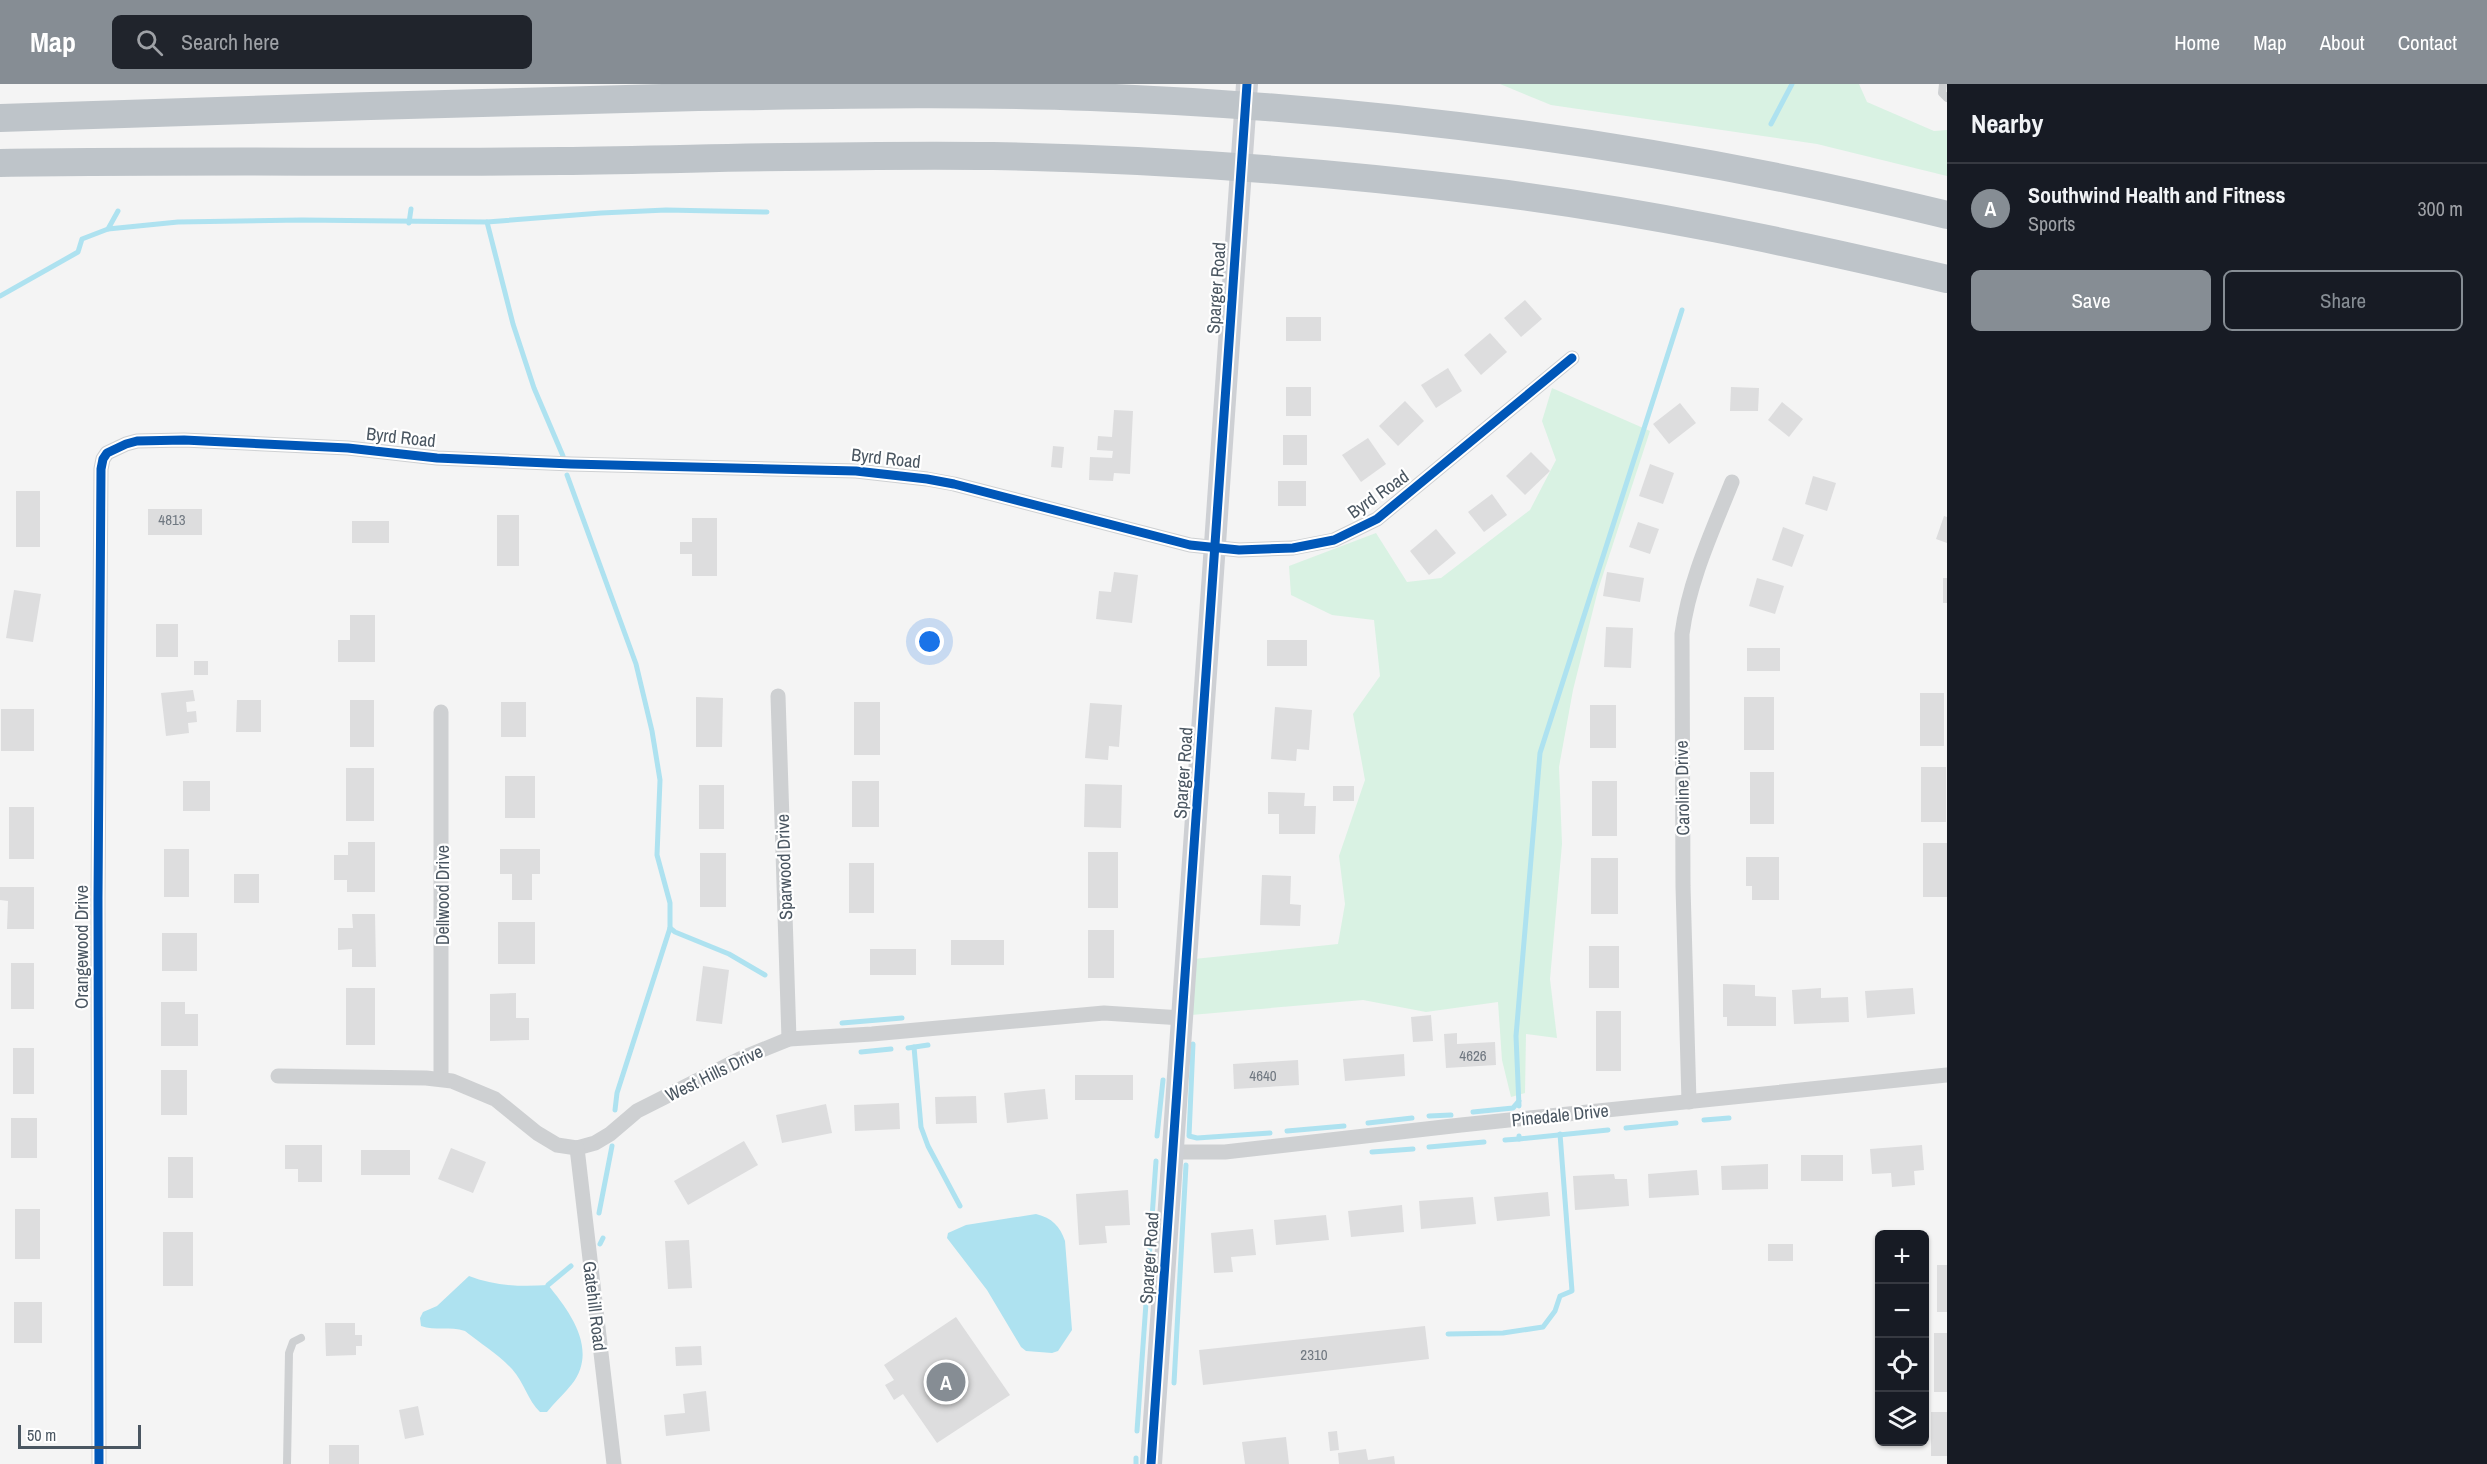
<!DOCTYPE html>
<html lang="en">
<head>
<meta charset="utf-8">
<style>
  body { margin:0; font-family:"Archivo Narrow",sans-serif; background:#20242c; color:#f1f3f6 }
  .controls { position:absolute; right:18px; bottom:18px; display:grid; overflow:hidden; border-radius:9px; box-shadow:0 2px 4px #0004 }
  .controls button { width:54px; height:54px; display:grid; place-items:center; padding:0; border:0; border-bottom:2px solid #363941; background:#171b24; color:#f1f3f6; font:30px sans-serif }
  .scale { position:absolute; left:18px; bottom:15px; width:123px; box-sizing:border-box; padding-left:6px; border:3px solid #4a5661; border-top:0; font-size:16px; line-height:21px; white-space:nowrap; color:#4a5661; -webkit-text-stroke:4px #fff; paint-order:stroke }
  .you { position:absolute; left:930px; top:558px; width:21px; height:21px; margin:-15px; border:4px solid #fff; border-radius:50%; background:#1a73e8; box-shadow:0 0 0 9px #1a73e833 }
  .badge { display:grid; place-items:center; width:39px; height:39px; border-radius:50%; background:#868d94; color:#fff; font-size:20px; font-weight:700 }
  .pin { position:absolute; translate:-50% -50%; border:3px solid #fff; box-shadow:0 2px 6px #0006 }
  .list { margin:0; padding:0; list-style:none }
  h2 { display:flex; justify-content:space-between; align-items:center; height:78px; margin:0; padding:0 24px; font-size:26px }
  h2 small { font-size:20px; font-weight:400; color:#9ea1a6 }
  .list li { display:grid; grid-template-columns:39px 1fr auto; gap:18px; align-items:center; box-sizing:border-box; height:90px; padding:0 24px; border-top:2px solid #363941 }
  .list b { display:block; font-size:22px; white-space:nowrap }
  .list p { margin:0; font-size:20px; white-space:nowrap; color:#9ea1a6 }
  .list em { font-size:20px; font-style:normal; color:#9ea1a6 }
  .actions { display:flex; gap:12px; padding:18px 24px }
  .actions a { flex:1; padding:14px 0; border:2px solid #868d94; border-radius:9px; text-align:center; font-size:21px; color:#868d94 }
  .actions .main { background:#868d94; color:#fff }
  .icon { flex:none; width:33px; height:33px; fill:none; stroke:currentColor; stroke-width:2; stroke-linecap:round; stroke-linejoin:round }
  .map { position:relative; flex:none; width:1947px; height:1380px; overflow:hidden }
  header { display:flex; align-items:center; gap:36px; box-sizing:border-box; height:84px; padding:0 30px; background:#868d94; color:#fff }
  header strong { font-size:28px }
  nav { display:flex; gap:33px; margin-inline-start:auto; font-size:21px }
  .search { width:420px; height:54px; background:#20242c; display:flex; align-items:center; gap:15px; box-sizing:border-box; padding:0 21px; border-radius:9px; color:#9ea1a6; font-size:22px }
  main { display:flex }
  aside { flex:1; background:#171b24 }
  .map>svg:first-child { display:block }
</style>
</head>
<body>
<header>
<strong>Map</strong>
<div class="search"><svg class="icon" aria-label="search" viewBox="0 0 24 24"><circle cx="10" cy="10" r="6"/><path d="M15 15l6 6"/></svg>Search here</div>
<nav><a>Home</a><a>Map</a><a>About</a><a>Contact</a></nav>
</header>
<main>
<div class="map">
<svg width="1947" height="1380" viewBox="0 0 1947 1380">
  <rect width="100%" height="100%" fill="#f4f4f4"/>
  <!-- green -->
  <g fill="#d9f2e3">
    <polygon points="1500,0 1859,0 1867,18 1934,47 1947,46 1947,92 1817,60 1551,21"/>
    <polygon points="1552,304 1650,347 1598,506 1573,606 1559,683 1562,760 1550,895 1557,954 1526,950 1525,1009 1511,1013 1502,976 1498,918 1426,928 1363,916 1191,931 1194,875 1338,860 1345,820 1339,772 1365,696 1353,630 1380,592 1374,536 1332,531 1291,511 1289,482 1376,449 1407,498 1441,494 1530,426 1556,376 1542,337"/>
  </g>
  <!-- water -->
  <g fill="#aee2f0">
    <path d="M1036,1130C1052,1134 1060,1142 1065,1157L1072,1246L1058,1267L1052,1269L1026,1267L1021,1263L987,1206L947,1154L948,1149L966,1141Z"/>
    <path d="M469,1192C494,1202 522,1203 548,1201C571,1229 598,1266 572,1300C564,1310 555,1318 547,1328H540C528,1317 524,1298 512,1285C499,1271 480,1259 465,1247C450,1242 435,1247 421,1242L420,1234L423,1228L437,1222Z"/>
  </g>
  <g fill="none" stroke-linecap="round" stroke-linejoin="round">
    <!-- stream -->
    <g stroke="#aee2f0" stroke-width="5">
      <polyline points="1771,40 1792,0"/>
      <polyline points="487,138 513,240 534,304 563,372"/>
      <polyline points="409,139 411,125"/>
      <polyline points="108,145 178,138 302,136 487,138 601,129 666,126 767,128"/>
      <polyline points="0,212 78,168 82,155 108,145 118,127"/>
      <polyline points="567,391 636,580 652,647 660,696 657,771 670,819 670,844 617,1009 615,1026"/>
      <polyline points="670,844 675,848 729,870 765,891"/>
      <polyline points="842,939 902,934"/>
      <polyline points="1193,960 1189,1052 1197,1054 1270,1049"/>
      <polyline points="914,963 921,1043 928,1062 960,1122"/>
      <polyline points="908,964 928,961"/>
      <polyline points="861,968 891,965"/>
      <polyline points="1519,1022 1516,952 1540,669 1682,226"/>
      <polyline points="1473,1028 1513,1024 1519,1017"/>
      <polyline points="1429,1032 1451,1031"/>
      <polyline points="1704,1036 1729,1034"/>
      <polyline points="1368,1039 1412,1034"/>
      <polyline points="1626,1044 1676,1039"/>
      <polyline points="1287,1047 1344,1042"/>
      <polyline points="1157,1052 1163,996"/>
      <polyline points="1519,1052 1519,1055 1608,1046"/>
      <polyline points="1505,1056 1519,1055"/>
      <polyline points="1429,1063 1484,1058"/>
      <polyline points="1372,1068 1413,1065"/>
      <polyline points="599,1129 612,1062"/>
      <polyline points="600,1160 603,1154"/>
      <polyline points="548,1201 571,1182"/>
      <polyline points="1448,1250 1503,1249 1543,1243 1555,1227 1560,1212 1572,1207 1560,1050"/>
      <polyline points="1174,1299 1186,1081"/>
      <polyline points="1137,1347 1156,1077"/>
      <polyline points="1136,1380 1136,1374"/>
    </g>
  </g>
  <!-- building -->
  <g fill="#ddddde">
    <polygon points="1525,216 1542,235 1521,253 1504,234"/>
    <rect x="1286" y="233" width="35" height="24"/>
    <polygon points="1490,249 1507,268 1481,291 1464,271"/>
    <polygon points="1448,284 1462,307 1436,324 1421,301"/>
    <rect x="1286" y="303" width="25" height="29"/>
    <polygon points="1731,303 1759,304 1758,327 1730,327"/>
    <polygon points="1405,317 1424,337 1398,362 1379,342"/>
    <polygon points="1782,318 1803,335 1789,353 1768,336"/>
    <polygon points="1680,319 1696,339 1669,360 1653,340"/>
    <polygon points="1114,326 1133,327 1130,390 1114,389 1113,397 1089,396 1090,373 1112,374 1113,367 1097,366 1098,352 1112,353"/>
    <rect x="1283" y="351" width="24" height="30"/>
    <polygon points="1368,354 1386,380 1361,398 1342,371"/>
    <polygon points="1053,362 1064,363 1062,384 1051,383"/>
    <polygon points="1531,368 1550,387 1525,411 1506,392"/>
    <polygon points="1650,380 1674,389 1663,420 1639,412"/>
    <polygon points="1813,392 1836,399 1827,427 1805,420"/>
    <rect x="1278" y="397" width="28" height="25"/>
    <rect x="16" y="407" width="24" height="56"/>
    <polygon points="1492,410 1507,431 1484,448 1468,428"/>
    <rect x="148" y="425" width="54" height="26"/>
    <rect x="497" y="431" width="22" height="51"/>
    <polygon points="1944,432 1947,433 1947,459 1936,455"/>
    <polygon points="692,434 717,434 717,492 692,492 692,470 680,470 680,458 692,458"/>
    <rect x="352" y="437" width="37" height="22"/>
    <polygon points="1638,438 1659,445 1650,470 1629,463"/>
    <polygon points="1783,443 1804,451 1792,483 1772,476"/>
    <polygon points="1436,445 1456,469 1429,491 1410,467"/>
    <polygon points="1114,488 1138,491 1132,539 1096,535 1099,507 1111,508"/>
    <polygon points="1607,488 1644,494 1640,518 1603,512"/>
    <polygon points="1757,494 1784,502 1775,530 1749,522"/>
    <rect x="1943" y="494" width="4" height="25"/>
    <polygon points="14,506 41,510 33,558 6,554"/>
    <polygon points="350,531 375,531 375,578 338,578 338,556 350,556"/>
    <rect x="156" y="540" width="22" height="33"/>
    <polygon points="1606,543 1633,544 1631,584 1604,583"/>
    <rect x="1267" y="556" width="40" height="26"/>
    <rect x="1747" y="564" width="33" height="23"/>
    <rect x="194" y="577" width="14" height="14"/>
    <polygon points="193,606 195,617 186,618 187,628 196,627 197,638 188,639 189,649 166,652 161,609"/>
    <rect x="1920" y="609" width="24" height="53"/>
    <polygon points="696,613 723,614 722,663 696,663"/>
    <rect x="1744" y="613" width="30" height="53"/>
    <polygon points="237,616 261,616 261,648 236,648"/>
    <rect x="350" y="616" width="24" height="47"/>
    <rect x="501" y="618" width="25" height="35"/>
    <rect x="854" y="618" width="26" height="53"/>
    <polygon points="1090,619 1122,621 1119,663 1109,662 1108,676 1085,674"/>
    <rect x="1590" y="621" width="26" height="43"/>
    <polygon points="1275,623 1312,626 1309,666 1297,665 1296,677 1271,675"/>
    <rect x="1" y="625" width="33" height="42"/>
    <rect x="1921" y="683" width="25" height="55"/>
    <rect x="346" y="684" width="28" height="53"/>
    <rect x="1750" y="688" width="24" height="52"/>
    <rect x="505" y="692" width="30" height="42"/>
    <rect x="183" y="697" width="27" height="30"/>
    <rect x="852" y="697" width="27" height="46"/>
    <rect x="1592" y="697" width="25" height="55"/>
    <polygon points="1085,700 1122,701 1121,744 1084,743"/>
    <rect x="699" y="701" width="25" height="44"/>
    <rect x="1333" y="702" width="21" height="15"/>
    <polygon points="1268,708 1305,709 1304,722 1316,722 1315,750 1279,750 1279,730 1268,730"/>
    <rect x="9" y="723" width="25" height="52"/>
    <polygon points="348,758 375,758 375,808 347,808 347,796 334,796 334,771 348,771"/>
    <rect x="1923" y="759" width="24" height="54"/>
    <rect x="164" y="765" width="25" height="48"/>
    <polygon points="500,765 540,765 540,790 532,790 532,816 512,816 512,790 500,790"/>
    <rect x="1088" y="768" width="30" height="56"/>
    <rect x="700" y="769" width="26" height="54"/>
    <polygon points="1746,773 1779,773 1779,816 1752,816 1752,802 1746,802"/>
    <rect x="1591" y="774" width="27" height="56"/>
    <rect x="849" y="779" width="25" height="50"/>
    <rect x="234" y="790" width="25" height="29"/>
    <polygon points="1262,791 1291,792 1290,820 1301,821 1300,842 1260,841"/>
    <polygon points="0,803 34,803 34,845 7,845 8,817 0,816"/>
    <polygon points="352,830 375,830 376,883 352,883 352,865 338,866 338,844 353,844"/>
    <rect x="498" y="838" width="37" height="42"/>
    <rect x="1088" y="846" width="26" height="48"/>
    <rect x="162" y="849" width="35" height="38"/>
    <rect x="951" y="856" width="53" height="25"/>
    <rect x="1589" y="862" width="30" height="42"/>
    <rect x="870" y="865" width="46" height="26"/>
    <rect x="11" y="879" width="23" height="46"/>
    <polygon points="703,882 729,886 722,940 696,937"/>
    <polygon points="1723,900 1755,901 1755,912 1776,913 1776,942 1727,942 1727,933 1723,933"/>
    <rect x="346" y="904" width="29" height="57"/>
    <polygon points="1821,904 1821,914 1848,913 1849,938 1794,940 1792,906"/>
    <polygon points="1913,904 1915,930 1867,934 1865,907"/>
    <polygon points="516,909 516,934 529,934 529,956 490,957 490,910"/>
    <polygon points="161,918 185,918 185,930 198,930 198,962 161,962"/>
    <rect x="1596" y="927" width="25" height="60"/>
    <polygon points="1431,931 1433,957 1413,958 1411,933"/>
    <polygon points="1457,949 1457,960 1495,958 1496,981 1446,984 1444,950"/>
    <rect x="13" y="964" width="21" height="46"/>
    <polygon points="1404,970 1405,992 1345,997 1343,975"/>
    <polygon points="1298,976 1299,1001 1234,1005 1233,980"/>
    <rect x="161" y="986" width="26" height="45"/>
    <rect x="1075" y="991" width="58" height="25"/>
    <polygon points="1045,1005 1048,1035 1007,1039 1004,1009"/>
    <polygon points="976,1012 977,1039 936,1040 935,1013"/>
    <polygon points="899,1019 900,1045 855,1047 854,1021"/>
    <polygon points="826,1020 832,1049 782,1059 776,1031"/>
    <rect x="11" y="1034" width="26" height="40"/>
    <polygon points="744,1057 758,1081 688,1121 674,1097"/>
    <polygon points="285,1061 322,1061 322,1098 298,1098 298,1085 285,1085"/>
    <polygon points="1922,1061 1924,1086 1914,1087 1915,1101 1892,1103 1891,1089 1872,1090 1870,1065"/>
    <polygon points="451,1064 486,1078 473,1109 438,1095"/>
    <rect x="361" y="1066" width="49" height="25"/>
    <rect x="1801" y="1071" width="42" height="26"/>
    <rect x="168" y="1073" width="25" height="41"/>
    <polygon points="1768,1080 1768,1105 1722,1106 1721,1082"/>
    <polygon points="1697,1086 1699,1111 1649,1114 1648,1090"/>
    <polygon points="1614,1090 1615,1095 1627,1095 1629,1122 1575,1126 1573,1092"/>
    <polygon points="1128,1106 1130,1141 1105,1142 1107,1159 1079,1161 1076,1110"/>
    <polygon points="1548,1108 1550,1132 1497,1137 1494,1113"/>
    <polygon points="1473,1113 1476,1140 1421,1145 1419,1117"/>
    <polygon points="1402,1121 1404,1148 1351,1153 1348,1127"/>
    <rect x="15" y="1125" width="25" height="50"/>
    <polygon points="1326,1131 1329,1156 1276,1161 1274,1136"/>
    <polygon points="1253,1145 1256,1171 1231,1173 1233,1188 1214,1189 1211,1149"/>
    <rect x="163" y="1148" width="30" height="54"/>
    <polygon points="689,1156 692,1204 668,1205 665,1157"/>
    <rect x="1768" y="1160" width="25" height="17"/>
    <rect x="1937" y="1181" width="10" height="47"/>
    <rect x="14" y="1218" width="28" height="41"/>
    <polygon points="956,1233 1010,1311 937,1359 903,1310 894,1316 885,1301 894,1296 884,1281"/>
    <polygon points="325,1239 355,1239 355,1251 362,1251 362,1262 356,1262 356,1271 326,1272"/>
    <polygon points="1425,1242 1429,1275 1203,1301 1199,1266"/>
    <rect x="1934" y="1249" width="13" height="59"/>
    <polygon points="701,1262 702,1281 676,1282 675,1263"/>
    <polygon points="706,1307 710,1347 666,1352 664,1331 685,1329 683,1310"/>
    <polygon points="418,1322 424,1351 405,1355 399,1326"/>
    <rect x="1931" y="1328" width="16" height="44"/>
    <polygon points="1337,1347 1339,1366 1330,1367 1328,1348"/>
    <polygon points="1286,1353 1289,1380 1245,1380 1242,1358"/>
    <rect x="329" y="1361" width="30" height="19"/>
    <polygon points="1366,1365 1368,1376 1394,1372 1395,1380 1339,1380 1338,1369"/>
  </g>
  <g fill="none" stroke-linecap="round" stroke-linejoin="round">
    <!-- lane -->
    <g stroke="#ced0d2" stroke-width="8">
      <polyline points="1943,0 1942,9 1947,14"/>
      <polyline points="287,1380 289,1269 293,1258 301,1254"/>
    </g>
    <!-- street -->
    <g stroke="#ced0d2" stroke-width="15">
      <polyline points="778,612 789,955"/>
      <polyline points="441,628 441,995"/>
      <polyline points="278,992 426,994 452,997 495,1015 537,1049 557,1061 577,1064 595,1059 610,1050 637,1027 740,975 789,955 872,950 1104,929 1182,934"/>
      <path d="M1689,1018L1683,802L1682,550C1689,497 1712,448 1732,398"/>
      <polyline points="577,1064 614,1380"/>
      <polyline points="1173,1068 1225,1068 1461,1041 1947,991"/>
      <polyline points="99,1380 98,815 101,385 103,375 107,369 126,360 137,357 184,356 348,364 437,374 571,380 856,387 927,395 954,400 1190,461 1239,466 1293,464 1334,456 1377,435 1572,274"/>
    </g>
    <!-- secondary -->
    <polyline stroke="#ced0d4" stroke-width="22" points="1151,1380 1247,0"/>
    <!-- highway -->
    <g stroke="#bec4c9" stroke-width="28">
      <path d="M0,34C233,27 465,18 698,13C829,11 960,8 1091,13C1379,24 1667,62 1947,131"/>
      <path d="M0,79C187,76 374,79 561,77C705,75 849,70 993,72C1157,75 1321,87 1483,107C1639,126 1794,159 1947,195"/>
    </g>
    <defs>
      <g id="cycleway">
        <polyline points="99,1380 98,815 101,385 103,375 107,369 126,360 137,357 184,356 348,364 437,374 571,380 856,387 927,395 954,400 1190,461 1239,466 1293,464 1334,456 1377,435 1572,274"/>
        <polyline points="1151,1380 1247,0"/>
      </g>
    </defs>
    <!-- cycleway casing -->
    <use href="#cycleway" stroke="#fff" stroke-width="13"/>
    <!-- cycleway -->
    <use href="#cycleway" stroke="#0057b8" stroke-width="9"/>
  </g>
  <g text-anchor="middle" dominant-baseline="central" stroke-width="4.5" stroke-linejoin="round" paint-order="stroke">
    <!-- number labels -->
    <g font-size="15" fill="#707881">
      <text x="172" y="435">4813</text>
      <text x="1473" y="971">4626</text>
      <text x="1263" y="991">4640</text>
      <text x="1314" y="1270">2310</text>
    </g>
    <!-- street labels -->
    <g font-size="18" fill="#4a5661" stroke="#fff">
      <text transform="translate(1216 204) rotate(-86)">Sparger Road</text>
      <text transform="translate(401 353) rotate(6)">Byrd Road</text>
      <text transform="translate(886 374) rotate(6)">Byrd Road</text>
      <text transform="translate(1378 410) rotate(-35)">Byrd Road</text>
      <text transform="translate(1183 689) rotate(-86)">Sparger Road</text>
      <text transform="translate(1682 704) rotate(-91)">Caroline Drive</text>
      <text transform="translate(784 783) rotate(-92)">Sparwood Drive</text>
      <text transform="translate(442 811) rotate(-90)">Dellwood Drive</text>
      <text transform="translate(81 863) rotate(-90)">Orangewood Drive</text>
      <text transform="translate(714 989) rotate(-26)">West Hills Drive</text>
      <text transform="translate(1560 1031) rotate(-6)">Pinedale Drive</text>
      <text transform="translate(1149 1174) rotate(-86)">Sparger Road</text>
      <text transform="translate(595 1222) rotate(83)">Gatehill Road</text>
    </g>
  </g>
</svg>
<div class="controls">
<button>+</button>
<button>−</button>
<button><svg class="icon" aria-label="locate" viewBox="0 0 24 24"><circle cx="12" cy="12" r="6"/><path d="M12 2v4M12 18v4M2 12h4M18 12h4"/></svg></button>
<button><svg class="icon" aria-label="layers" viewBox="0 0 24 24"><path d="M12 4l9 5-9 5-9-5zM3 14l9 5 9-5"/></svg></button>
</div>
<div class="scale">50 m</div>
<div class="you"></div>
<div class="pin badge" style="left:946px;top:1298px">A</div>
</div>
<aside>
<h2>Nearby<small></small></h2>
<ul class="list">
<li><span class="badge">A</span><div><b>Southwind Health and Fitness</b><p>Sports</p></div><em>300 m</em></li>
</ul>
<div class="actions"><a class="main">Save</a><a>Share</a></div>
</aside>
</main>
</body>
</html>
